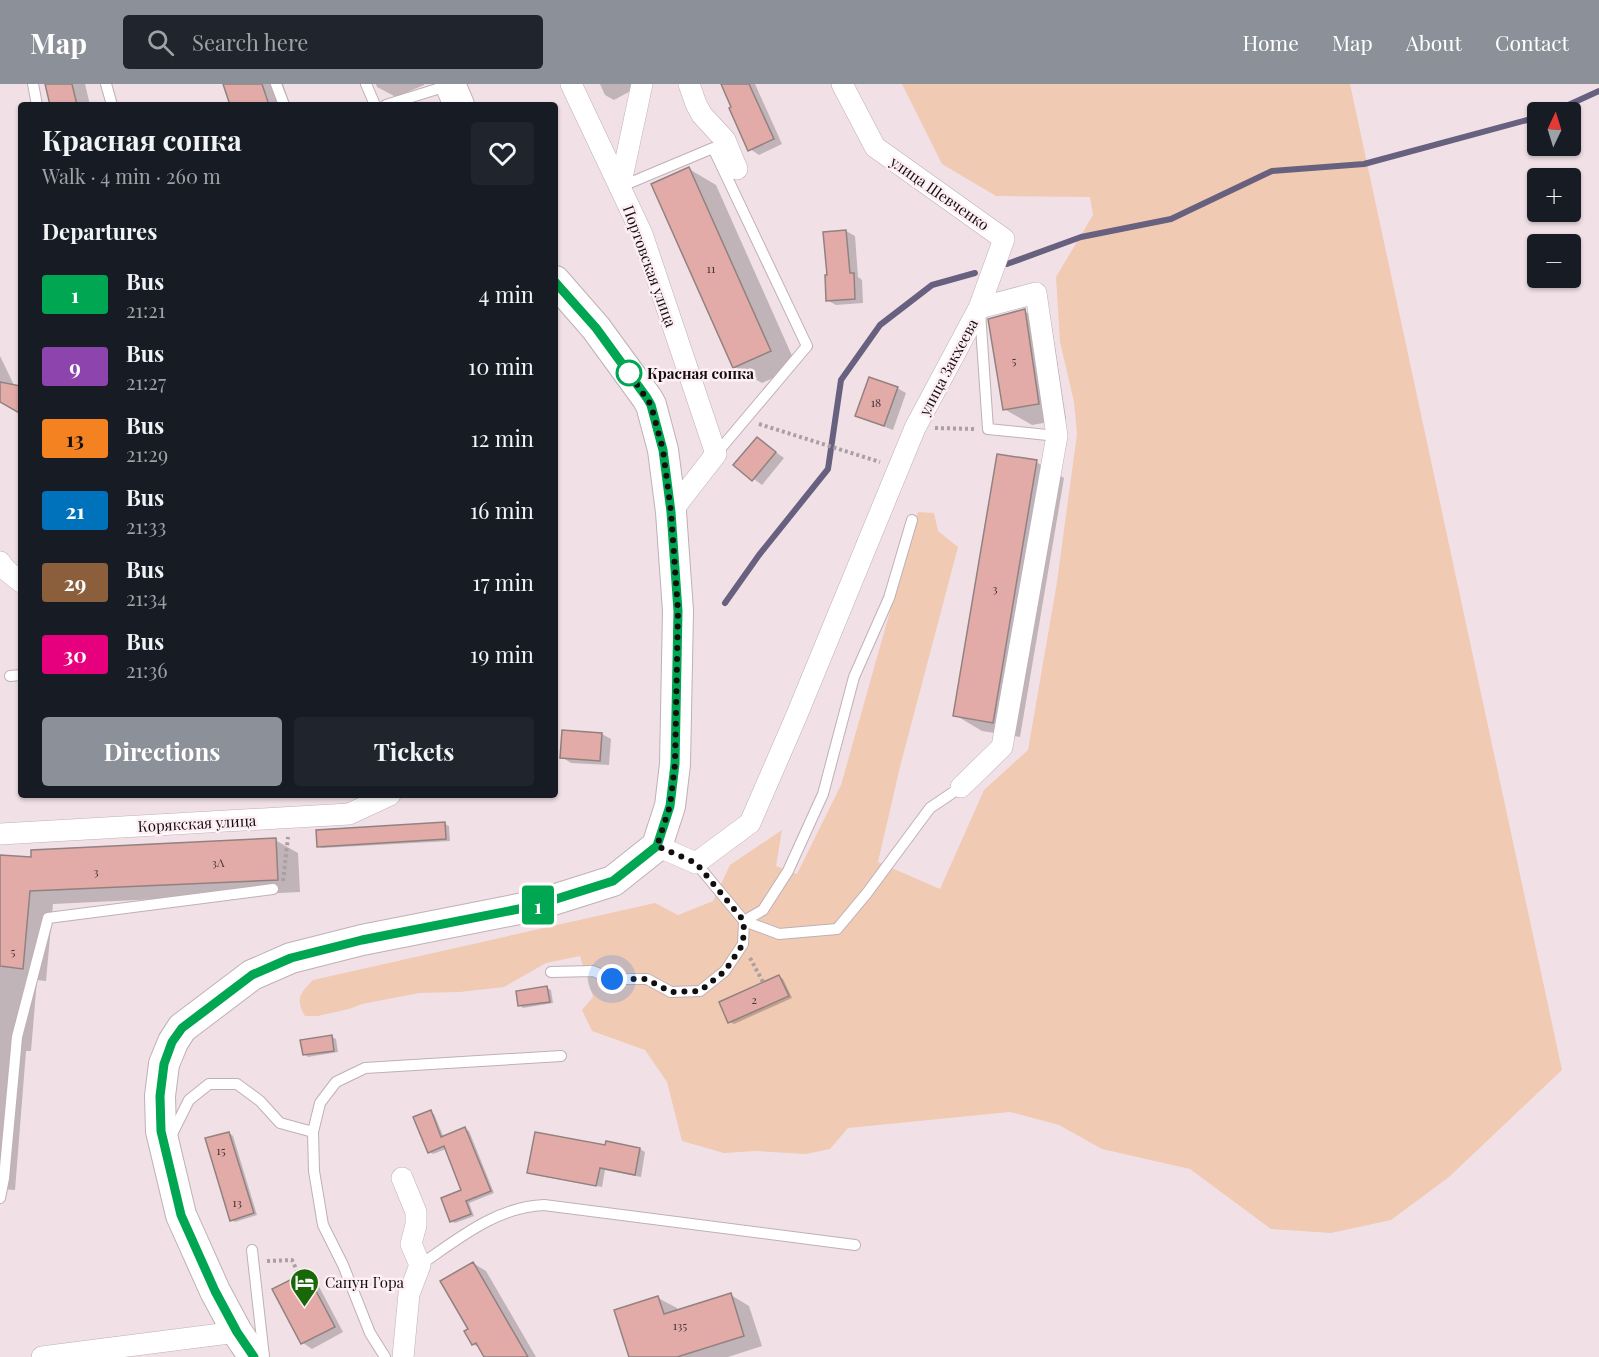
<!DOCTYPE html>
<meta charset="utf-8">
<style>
body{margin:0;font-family:"Playfair Display",serif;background:#20242c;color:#f1f3f6;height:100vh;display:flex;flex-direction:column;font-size:22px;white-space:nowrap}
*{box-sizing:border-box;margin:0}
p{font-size:20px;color:#9ea1a6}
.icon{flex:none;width:33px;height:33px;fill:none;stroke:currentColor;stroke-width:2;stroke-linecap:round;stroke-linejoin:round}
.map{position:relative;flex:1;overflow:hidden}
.panel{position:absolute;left:18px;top:18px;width:540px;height:696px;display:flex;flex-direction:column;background:#171b24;border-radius:6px;box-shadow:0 2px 4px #0004}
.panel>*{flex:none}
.badge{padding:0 12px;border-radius:4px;font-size:21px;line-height:39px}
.needle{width:39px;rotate:4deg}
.controls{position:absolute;left:1527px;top:18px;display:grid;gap:12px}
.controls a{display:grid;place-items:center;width:54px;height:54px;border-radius:6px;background:#171b24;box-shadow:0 2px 4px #0004;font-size:30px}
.you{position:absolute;width:30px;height:30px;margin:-15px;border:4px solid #fff;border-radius:50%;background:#1a73e8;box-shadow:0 0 0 9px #1a73e833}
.map>.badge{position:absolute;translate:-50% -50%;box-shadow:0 0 0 3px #fff}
h2{padding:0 24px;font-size:22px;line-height:54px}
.round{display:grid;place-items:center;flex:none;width:63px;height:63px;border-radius:6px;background:#20242c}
.summary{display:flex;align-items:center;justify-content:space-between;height:102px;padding:0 24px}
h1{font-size:28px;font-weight:700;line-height:45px}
.primary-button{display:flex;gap:12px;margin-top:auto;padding:12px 24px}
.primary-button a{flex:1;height:69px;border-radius:6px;background:#8c9099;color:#fff;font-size:24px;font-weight:700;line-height:69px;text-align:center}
.primary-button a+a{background:#20242c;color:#f1f3f6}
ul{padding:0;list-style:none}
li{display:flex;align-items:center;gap:18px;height:72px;padding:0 24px}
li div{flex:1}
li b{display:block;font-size:22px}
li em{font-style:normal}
li .badge{min-width:66px;font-weight:700;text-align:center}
header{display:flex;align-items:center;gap:36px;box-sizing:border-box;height:84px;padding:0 30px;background:#8c9099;color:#fff}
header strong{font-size:28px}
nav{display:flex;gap:33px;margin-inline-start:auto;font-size:21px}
.search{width:420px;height:54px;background:#20242c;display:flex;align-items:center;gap:15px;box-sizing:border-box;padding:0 21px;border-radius:6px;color:#9ea1a6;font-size:22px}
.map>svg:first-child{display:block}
</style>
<header>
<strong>Map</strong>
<div class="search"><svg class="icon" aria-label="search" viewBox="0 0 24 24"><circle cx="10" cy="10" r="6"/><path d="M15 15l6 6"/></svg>Search here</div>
<nav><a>Home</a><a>Map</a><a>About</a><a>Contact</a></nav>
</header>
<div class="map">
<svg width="1599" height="1273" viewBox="0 0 1599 1273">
<rect width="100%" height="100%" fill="#f1e1e7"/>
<!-- green -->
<path fill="#f0cab3" d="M 902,0 L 1350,0 L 1562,986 L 1449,1093 L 1391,1136 L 1331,1149 L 1271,1145 L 1190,1085 L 1102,1065 L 1059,1041 L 1010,1028 L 848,1044 L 830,1065 L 806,1070 L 755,1067 L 724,1069 L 682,1057 L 667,998 L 645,966 L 592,947 L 582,926 L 593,913 L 580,872 L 546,879 L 504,903 L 460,908 L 419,909 L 362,920 L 349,925 L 318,932 L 305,932 C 295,915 300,909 313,896 L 655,819 L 678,831 L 713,817 L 730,781 L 782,746 L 776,782 L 797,790 L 841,701 L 918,428 L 934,429 L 938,447 L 958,463 L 900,683 L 878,778 L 940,805 L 984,706 L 1028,666 L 1057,498 L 1077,350 L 1074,318 L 1060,258 L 1056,193 L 1093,131 L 1090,113 L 996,112 L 942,80 Z"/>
<!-- shadow -->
<g fill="#0003">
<polygon points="47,0 85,0 90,21 52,21"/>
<polygon points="224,0 283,0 290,21 231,21"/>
<polygon points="376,0 424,0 424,1 396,13 377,3"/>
<polygon points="600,0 638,0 638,3 614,16 605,11"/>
<polygon points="723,0 755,0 782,60 759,71 750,65"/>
<polygon points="689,85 716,101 797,283 762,299 734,283"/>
<polygon points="846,147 855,152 858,193 862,196 863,219 836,221 827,216 828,192"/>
<polygon points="1024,227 1052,243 1066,335 1032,341 1004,325"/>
<polygon points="0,272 15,303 21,304 21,328 0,317"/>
<polygon points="897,304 906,309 893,346 857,332"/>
<polygon points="758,355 784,374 762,401 735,381"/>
<polygon points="1036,378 1064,394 1020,653 982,647 955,631"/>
<polygon points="602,650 611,655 609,681 571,679 562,673"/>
<polygon points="445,740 449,742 450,757 322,764 318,762"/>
<polygon points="275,756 298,769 300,808 53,820 46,897 37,896 31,967 26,967 15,1106 0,1105 0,772 33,775"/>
<polygon points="779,892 783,895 792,914 734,940 730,938"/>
<polygon points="547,904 551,906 553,919 523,924 519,921"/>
<polygon points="332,953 336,955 338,968 308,973 304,970"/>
<polygon points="430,1028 434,1030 444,1054 465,1045 469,1047 494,1109 469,1119 474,1132 455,1139 451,1137 463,1106 446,1065 433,1070 429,1068"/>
<polygon points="229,1049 233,1052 257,1131 235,1138 231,1136"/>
<polygon points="607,1059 640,1065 645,1068 641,1093 605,1086 602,1103 534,1091 529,1088 606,1063"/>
<polygon points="473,1179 486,1187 536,1273 486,1273 481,1265 473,1260 470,1246"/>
<polygon points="306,1189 315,1195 343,1248 312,1265 303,1259 274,1206"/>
<polygon points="731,1211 749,1222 762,1262 728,1273 631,1273 658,1214 677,1224 678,1227"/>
</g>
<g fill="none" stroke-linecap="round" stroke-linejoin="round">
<!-- stream -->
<g stroke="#68607f" stroke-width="6">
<polyline points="1553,28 1599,7"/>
<polyline points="1007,180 1081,153 1171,135 1272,87 1364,80 1538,33"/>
<polyline points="725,519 759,471 828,385 841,296 880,241 932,201 975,189"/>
</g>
</g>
<!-- building -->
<g fill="#e2aba8" stroke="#918281" stroke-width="1.5">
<polygon points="45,0 72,0 77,21 50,21"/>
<polygon points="223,0 262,0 269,21 230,21"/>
<polygon points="721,0 749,0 774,55 748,67 729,24 731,23"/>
<polygon points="689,83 771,267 733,284 651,100"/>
<polygon points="846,146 850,189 854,189 855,215 826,217 825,191 827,191 823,148"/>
<polygon points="1025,225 1039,320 1003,326 988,235"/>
<polygon points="869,293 898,303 884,342 855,332"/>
<polygon points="0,298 21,302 21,330 0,318"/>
<polygon points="757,353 776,368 752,397 733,381"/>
<polygon points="997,370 1037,376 993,639 953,632"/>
<polygon points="562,646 602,649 600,677 560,674"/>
<polygon points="445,738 446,755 317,763 316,746"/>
<polygon points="276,754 278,796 30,807 23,885 0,882 0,771 31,773 31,766"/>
<polygon points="779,891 789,912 728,939 719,918"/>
<polygon points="547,902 550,918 518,922 516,907"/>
<polygon points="332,951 334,967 303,971 300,956"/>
<polygon points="431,1026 441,1053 465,1043 491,1107 466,1117 471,1130 450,1138 441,1114 461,1106 444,1062 428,1069 413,1033"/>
<polygon points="229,1048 254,1129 230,1137 205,1054"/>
<polygon points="535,1048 605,1061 606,1057 640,1064 635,1091 600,1084 596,1102 527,1089"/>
<polygon points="473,1178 528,1273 484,1273 476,1259 472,1261 464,1247 468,1245 440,1197"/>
<polygon points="306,1188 335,1243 301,1260 272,1205"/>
<polygon points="731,1209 744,1252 677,1273 629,1273 614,1226 658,1212 664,1230"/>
</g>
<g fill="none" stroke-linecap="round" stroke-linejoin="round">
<defs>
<g id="service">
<polyline points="33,0 37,21"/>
<polyline points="106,0 112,21"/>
<polyline points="276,0 284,21"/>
<polyline points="366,0 375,21"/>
<polyline points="386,21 450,1"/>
<polyline points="620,103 713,64 807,262 716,370"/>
<polyline points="980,228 988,345 1057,352"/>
<polyline points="10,592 21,591"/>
<polyline points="696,779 744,837 779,850 837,845 867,809 930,724 961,703"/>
<polyline points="551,888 593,887 612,895 647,895 671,908 700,907 725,887 743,860 744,837 763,826 788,787 823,710 854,593 889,514 912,436"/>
<polyline points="170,1054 189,1016 209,1000 237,1000 260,1017 280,1039 313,1048"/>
<polyline points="0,1114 4,1094 17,953 48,834 273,805"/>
<polyline points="252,1166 264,1273"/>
<path d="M 420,1181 C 458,1155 496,1123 544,1121 L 855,1161"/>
<polyline points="385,1273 370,1249 343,1181 323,1141 314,1087 313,1048 320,1019 336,998 365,984 561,972"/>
</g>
<g id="minor">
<polyline points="571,0 642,150 716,370 671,428"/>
<polyline points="689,0 696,20 702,31 725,56 737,85"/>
<polyline points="842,0 875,63 1004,155 979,224"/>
<polyline points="620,103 642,0"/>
<polyline points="0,478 6,486 21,498"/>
<polyline points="0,750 349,730 390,711"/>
<polyline points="657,762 696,779 750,739 796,633 915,344 979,224 1036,209 1057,352 1053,374 1002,663 961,703"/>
<polyline points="402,1094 416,1128 416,1141 411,1160 420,1181 409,1210 403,1273"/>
<polyline points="42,1273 237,1248"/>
</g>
<g id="secondary">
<polyline points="450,0 459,21"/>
<polyline points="254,1273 237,1248 215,1207 181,1131 161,1047 160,1012 164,980 173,958 182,944 252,891 291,874 362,856 534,822 613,797 657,762 670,722 675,680 678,527 671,428 663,366 651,321 647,314 596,244 555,197"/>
</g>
</defs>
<!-- service casing -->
<use href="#service" stroke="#bfb0b6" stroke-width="12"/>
<!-- minor casing -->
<use href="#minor" stroke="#bfb0b6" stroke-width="22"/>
<!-- secondary casing -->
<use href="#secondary" stroke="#bfb0b6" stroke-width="32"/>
<!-- path -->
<g stroke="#ab9fa4" stroke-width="4" stroke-dasharray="3 3" stroke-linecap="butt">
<polyline points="759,340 880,378"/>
<polyline points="935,344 976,345"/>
<polyline points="283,797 288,753"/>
<polyline points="750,874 763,898"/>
<polyline points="267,1177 292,1176 299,1191"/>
</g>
<!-- service -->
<use href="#service" stroke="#fff" stroke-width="10"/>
<!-- minor -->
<use href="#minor" stroke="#fff" stroke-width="21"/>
<!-- secondary -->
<use href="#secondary" stroke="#fff" stroke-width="30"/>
</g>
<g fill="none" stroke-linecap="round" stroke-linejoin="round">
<defs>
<polyline id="line" points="254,1273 237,1248 215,1207 181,1131 161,1047 160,1012 164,980 172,958 182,944 252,891 291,874 362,856 534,822 613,797 657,762 670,722 675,680 678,527 671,428 663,366 651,321 647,314 596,244 555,198"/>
</defs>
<!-- line casing -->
<use href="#line" stroke="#fff" stroke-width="14"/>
<!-- line -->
<use href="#line" stroke="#00a651" stroke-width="9"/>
<!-- walk -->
<polyline stroke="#130e10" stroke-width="6" stroke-dasharray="0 10.8" points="612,895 646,895 671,908 700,907 725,887 743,860 744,837 696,779 657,762 670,722 675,680 678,527 671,428 663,366 651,321 629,289"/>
</g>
<!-- icons -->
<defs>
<symbol id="hotel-pin" viewBox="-11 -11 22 30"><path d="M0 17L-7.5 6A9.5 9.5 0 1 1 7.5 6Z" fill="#196808" stroke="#feeff4"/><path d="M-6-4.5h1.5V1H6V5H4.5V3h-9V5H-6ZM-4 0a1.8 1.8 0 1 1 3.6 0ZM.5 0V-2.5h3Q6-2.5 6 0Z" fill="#fff"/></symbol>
</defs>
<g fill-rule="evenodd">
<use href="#hotel-pin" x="288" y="1182" width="33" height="45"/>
</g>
<!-- markers -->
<circle fill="#fff" stroke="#00a651" stroke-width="3" cx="629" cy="289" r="12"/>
<g text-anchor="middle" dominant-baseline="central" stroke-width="5" stroke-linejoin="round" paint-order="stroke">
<!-- number labels -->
<g font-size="12" fill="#473536">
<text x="711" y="184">11</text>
<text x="1014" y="276">5</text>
<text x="876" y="318">18</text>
<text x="995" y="504">3</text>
<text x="218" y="778">3А</text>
<text x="96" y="787">3</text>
<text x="13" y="867">5</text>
<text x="754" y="915">2</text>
<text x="221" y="1066">15</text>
<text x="237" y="1118">13</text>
<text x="680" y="1241">135</text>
</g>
<!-- street labels -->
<g font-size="15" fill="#130e10" stroke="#feeff4">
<text transform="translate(940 109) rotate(35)">улица Шевченко</text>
<text transform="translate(650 182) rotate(70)">Портовская улица</text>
<text transform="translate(948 283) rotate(-62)">улица Закхеева</text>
<text transform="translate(197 739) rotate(-3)">Корякская улица</text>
</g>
<!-- stop labels -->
<g font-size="15" font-weight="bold" fill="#130e10" stroke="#feeff4" text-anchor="start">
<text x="647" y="289">Красная сопка</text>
</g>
<!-- poi labels -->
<g font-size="15" fill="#130e10" stroke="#feeff4" text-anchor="start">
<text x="325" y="1198">Сапун Гора</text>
</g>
</g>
</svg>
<div class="controls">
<a><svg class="needle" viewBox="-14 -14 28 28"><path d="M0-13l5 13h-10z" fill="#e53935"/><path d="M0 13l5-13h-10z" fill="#9ea1a6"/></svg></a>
<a>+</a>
<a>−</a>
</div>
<div class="you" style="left:612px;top:895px"></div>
<b class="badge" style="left:538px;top:821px;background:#00a651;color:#fff">1</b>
<section class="panel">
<div class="summary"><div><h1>Красная сопка</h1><p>Walk · 4 min · 260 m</p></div><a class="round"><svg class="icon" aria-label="heart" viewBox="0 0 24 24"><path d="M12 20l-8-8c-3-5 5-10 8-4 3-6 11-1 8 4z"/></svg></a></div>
<h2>Departures</h2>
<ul>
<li><span class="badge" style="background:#00a651;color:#fff">1</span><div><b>Bus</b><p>21:21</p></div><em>4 min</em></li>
<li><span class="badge" style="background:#8e44ad;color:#fff">9</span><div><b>Bus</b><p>21:27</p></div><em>10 min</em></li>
<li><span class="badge" style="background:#f58220;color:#111">13</span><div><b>Bus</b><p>21:29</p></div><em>12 min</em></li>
<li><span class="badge" style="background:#0072bc;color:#fff">21</span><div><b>Bus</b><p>21:33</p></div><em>16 min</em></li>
<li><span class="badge" style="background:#8b5e3c;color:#fff">29</span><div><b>Bus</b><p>21:34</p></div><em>17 min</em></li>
<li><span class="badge" style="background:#e6007e;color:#fff">30</span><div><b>Bus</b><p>21:36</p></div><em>19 min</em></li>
</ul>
<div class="primary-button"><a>Directions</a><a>Tickets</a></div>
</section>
</div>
